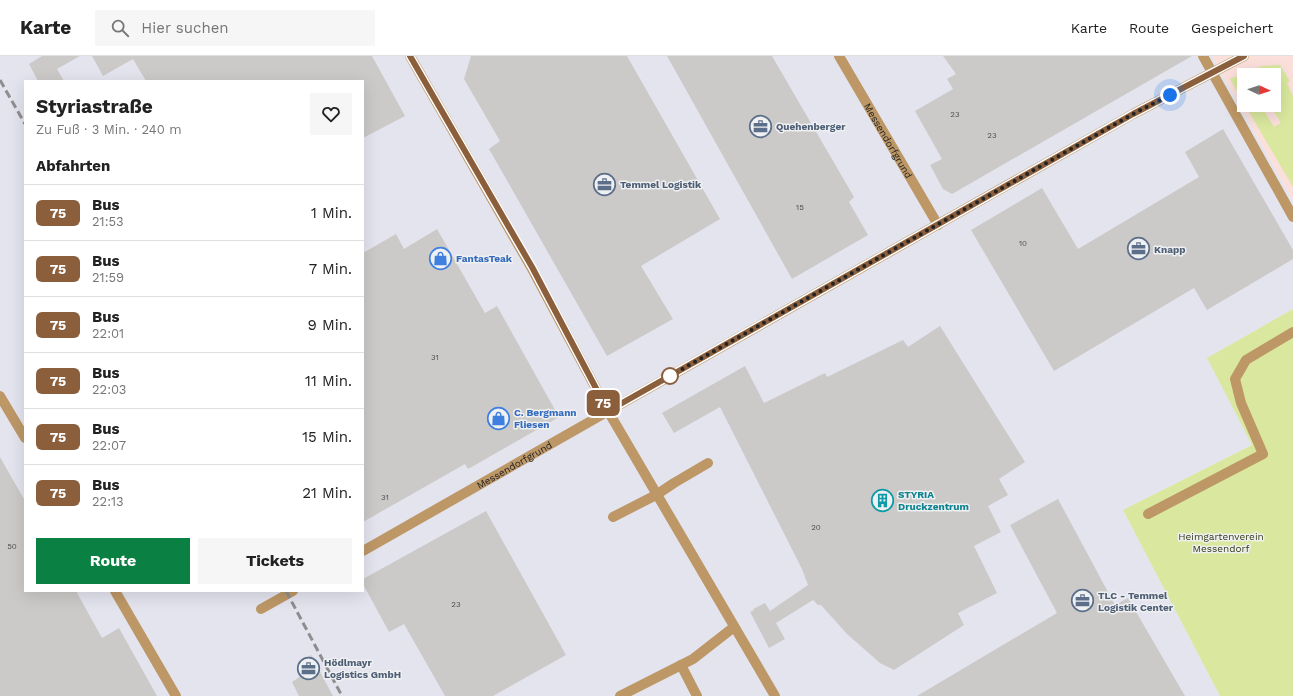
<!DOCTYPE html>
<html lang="de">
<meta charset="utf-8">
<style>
body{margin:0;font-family:"Work Sans",sans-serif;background:#f6f6f6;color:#222;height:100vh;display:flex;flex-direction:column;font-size:15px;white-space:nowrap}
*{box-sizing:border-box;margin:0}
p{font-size:13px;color:#767676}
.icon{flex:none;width:22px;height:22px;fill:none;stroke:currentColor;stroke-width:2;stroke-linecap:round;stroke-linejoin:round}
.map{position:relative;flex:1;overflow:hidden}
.panel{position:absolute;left:24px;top:24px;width:340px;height:512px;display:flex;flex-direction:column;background:#fff;border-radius:0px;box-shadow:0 4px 16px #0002}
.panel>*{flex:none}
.badge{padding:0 8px;border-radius:6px;font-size:14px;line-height:26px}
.needle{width:26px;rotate:94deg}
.controls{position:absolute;left:1237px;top:12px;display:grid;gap:8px}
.controls a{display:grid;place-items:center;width:44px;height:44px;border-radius:0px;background:#fff;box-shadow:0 4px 16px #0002;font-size:20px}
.you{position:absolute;width:20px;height:20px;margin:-10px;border:3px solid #fff;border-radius:50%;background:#1a73e8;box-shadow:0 0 0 6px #1a73e833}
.map>.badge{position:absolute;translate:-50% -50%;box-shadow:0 0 0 2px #fff}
h2{padding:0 12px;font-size:15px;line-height:36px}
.round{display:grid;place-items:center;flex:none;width:42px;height:42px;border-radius:0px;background:#f6f6f6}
.headline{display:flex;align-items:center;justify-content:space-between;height:68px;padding:0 12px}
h1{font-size:19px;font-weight:700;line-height:30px}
.action{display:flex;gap:8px;margin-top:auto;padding:8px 12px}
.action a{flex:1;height:46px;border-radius:0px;background:#0b8043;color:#fff;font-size:16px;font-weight:700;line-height:46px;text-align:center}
.action a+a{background:#f6f6f6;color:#222}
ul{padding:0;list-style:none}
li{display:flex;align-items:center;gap:12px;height:56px;padding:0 12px;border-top:1px solid #e0e0e0}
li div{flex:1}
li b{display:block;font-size:15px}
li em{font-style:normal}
li .badge{min-width:44px;font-weight:700;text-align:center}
header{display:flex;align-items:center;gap:24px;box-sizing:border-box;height:56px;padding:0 20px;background:#fff;border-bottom:1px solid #e0e0e0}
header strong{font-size:19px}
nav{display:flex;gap:22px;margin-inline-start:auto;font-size:14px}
.search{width:280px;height:36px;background:#f6f6f6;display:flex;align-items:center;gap:10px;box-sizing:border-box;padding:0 14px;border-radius:0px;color:#767676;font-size:15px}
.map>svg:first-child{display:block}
</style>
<header>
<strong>Karte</strong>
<div class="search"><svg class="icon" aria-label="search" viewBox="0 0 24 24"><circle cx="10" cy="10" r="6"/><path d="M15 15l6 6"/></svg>Hier suchen</div>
<nav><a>Karte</a><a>Route</a><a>Gespeichert</a></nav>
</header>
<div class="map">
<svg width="1293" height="640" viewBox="0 0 1293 640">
<rect width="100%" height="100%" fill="#eff0f2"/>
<!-- commercial -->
<path fill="#fadfdb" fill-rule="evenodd" d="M 1212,0 L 1293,0 L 1293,145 ZM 1244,19 L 1274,19 L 1274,49 L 1244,49 Z"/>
<!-- built -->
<path fill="#e3e4ee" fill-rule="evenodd" d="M 0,0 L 1212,0 L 1293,145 L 1293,253 L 1208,302 L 1252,389 L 1123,454 L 1220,640 L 0,640 ZM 25,25 L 363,25 L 363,535 L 25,535 Z"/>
<!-- green -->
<g fill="#d9e89e" fill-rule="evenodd">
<path d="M 1280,9 L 1290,25 L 1287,27 L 1293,40 L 1293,131 L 1245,49 L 1274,49 L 1274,19 L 1244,19 L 1244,47 L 1230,23 L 1262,10 ZM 1271,51 L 1281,67 L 1274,71 L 1264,55 Z"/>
<polygon points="1293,253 1293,640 1220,640 1123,454 1252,389 1207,302"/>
</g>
<!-- building -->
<g fill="#cccac8">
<polygon points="42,0 80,0 57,13 64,25 38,25 29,8"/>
<polygon points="92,0 372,0 405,60 363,82 363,25 146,25 133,3 103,20"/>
<polygon points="471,0 627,0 720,163 641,210 673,263 607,300 489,93 500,85 464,23"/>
<polygon points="667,0 772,0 854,141 849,146 868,179 792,223"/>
<polygon points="943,0 1192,0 952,138 943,133 930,109 942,103 915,55 953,33 947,23 956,18"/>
<polygon points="1223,73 1293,194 1293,203 1207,254 1194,232 1054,315 971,174 1042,132 1078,193 1199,121 1185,96"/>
<polygon points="437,173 485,257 497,250 559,361 468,413 465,408 363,466 363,197 396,178 404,193"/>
<polygon points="940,270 1025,406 999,423 1008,439 988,450 1001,476 974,490 997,537 958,557 964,569 894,614 880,607 847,578 821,549 818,549 813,544 776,567 785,583 769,592 750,556 754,554 753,553 765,547 770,555 808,529 802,513 720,351 674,377 662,357 745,310 764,347 825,317 827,321 903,284 908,291"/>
<polygon points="0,401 25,445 25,535 76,535 102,582 119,572 157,640 0,640"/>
<polygon points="1058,443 1115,549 1128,542 1185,640 917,640 1057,557 1010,469"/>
<polygon points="486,455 566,599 493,640 445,640 404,568 389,576 363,528 363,523"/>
<polygon points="311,599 333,640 299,640 292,626 304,618 298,606"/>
</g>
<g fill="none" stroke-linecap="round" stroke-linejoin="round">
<!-- minor -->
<g stroke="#bd9766" stroke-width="10">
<polyline points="410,0 531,211 608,355 775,640"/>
<path id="s1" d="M 839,0 L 938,169"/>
<polyline points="1203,0 1293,161"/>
<polyline points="0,340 25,382"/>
<polyline points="1148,458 1263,398 1241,347 1235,323 1246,304 1293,276"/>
<polyline points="613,461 656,439 674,427 708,407"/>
<path id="s2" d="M 363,495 L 619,349 L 1133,58 L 1244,0"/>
<polyline points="115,535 176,640"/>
<polyline points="261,553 293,535"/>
<polyline points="681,609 697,640"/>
<polyline points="620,640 693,603 734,571"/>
</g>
<!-- rail -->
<g stroke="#8e8e90" stroke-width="3" stroke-dasharray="8 4" stroke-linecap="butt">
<polyline points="0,24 25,68"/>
<polyline points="286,535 342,640"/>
</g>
</g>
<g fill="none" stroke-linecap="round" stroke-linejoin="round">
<defs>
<polyline id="line" points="410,0 532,211 608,355 1133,58 1244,0"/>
</defs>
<!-- line casing -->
<use href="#line" stroke="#fff" stroke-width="9"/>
<!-- line -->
<use href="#line" stroke="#8b5e3c" stroke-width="6"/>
<!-- walk -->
<polyline stroke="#232324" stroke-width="4" stroke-dasharray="0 7.2" points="670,320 1133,58 1170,39"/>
</g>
<!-- icons -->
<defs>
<symbol id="office-ring" viewBox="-11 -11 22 22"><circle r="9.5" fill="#eff0f2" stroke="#5c6f8a" stroke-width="1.5"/><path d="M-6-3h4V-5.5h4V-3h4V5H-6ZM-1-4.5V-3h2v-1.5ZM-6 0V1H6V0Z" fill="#5c6f8a"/></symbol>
<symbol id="shop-ring" viewBox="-11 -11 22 22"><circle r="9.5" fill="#eff0f2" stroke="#3f7fe0" stroke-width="1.5"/><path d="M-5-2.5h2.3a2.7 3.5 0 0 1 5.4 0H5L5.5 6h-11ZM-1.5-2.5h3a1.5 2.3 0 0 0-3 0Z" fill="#3f7fe0"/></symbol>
<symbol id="building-ring" viewBox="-11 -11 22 22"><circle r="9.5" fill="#eff0f2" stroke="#0f9aa8" stroke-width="1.5"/><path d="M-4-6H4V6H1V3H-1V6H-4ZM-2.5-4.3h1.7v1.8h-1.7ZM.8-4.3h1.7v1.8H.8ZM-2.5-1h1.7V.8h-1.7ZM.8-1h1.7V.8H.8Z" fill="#0f9aa8"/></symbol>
</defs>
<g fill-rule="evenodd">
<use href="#office-ring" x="748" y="58" width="25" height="25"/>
<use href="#office-ring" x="592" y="116" width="25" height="25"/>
<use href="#office-ring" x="1126" y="180" width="25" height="25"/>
<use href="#shop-ring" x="428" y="190" width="25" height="25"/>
<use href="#shop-ring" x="486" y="350" width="25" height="25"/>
<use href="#building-ring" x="870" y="432" width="25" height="25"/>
<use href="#office-ring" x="1070" y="532" width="25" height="25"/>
<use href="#office-ring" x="296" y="600" width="25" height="25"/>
</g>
<!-- markers -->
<circle fill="#fff" stroke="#8b5e3c" stroke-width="2" cx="670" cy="320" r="8"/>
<g text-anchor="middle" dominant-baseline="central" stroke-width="3" stroke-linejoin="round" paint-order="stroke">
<!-- number labels -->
<g font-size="8" fill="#4d4d4d">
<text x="955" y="58">23</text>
<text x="992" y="79">23</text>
<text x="800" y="151">15</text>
<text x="1023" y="187">10</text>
<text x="435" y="301">31</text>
<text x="385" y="441">31</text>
<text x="816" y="471">20</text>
<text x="12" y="490">50</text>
<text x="456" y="548">23</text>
</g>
<!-- service labels -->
<g font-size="10" font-weight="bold" fill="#4e5e75" stroke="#eff0f2" text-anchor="start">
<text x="776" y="70">Quehenberger</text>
<text x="620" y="128">Temmel Logistik</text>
<text x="1154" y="193">Knapp</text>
<text x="1098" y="539">TLC - Temmel<tspan x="1098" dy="12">Logistik Center</tspan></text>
<text x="324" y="606">Hödlmayr<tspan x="324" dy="12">Logistics GmbH</tspan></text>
</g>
<!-- street labels -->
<g font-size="10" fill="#232324" stroke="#eff0f2">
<text stroke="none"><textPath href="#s1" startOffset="98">Messendorfgrund</textPath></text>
<text stroke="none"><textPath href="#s2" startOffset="174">Messendorfgrund</textPath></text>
</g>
<!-- shop labels -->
<g font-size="10" font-weight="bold" fill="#366cbe" stroke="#eff0f2" text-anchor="start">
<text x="456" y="202">FantasTeak</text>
<text x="514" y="356">C. Bergmann<tspan x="514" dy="12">Fliesen</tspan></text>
</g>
<!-- culture labels -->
<g font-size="10" font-weight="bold" fill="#0d838f" stroke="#eff0f2" text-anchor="start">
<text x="898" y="438">STYRIA<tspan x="898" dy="12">Druckzentrum</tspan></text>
</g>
<!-- park labels -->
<g font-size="10" fill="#343a14" stroke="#eff0f2">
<text x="1221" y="480">Heimgartenverein<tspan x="1221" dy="12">Messendorf</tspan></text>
</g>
</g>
</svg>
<div class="controls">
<a><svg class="needle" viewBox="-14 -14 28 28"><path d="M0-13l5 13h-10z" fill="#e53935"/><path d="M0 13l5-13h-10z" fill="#767676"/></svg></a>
</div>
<div class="you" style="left:1170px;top:39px"></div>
<b class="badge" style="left:603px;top:347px;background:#8b5e3c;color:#fff">75</b>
<section class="panel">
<div class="headline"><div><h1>Styriastraße</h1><p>Zu Fuß · 3 Min. · 240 m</p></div><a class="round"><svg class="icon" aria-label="heart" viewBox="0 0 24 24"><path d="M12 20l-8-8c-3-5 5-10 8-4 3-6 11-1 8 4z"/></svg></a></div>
<h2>Abfahrten</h2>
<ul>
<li><span class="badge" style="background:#8b5e3c;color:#fff">75</span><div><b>Bus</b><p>21:53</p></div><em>1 Min.</em></li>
<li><span class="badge" style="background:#8b5e3c;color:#fff">75</span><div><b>Bus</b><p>21:59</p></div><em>7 Min.</em></li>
<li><span class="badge" style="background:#8b5e3c;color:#fff">75</span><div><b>Bus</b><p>22:01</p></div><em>9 Min.</em></li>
<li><span class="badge" style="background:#8b5e3c;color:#fff">75</span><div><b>Bus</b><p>22:03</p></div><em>11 Min.</em></li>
<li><span class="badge" style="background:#8b5e3c;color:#fff">75</span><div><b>Bus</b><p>22:07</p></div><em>15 Min.</em></li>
<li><span class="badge" style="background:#8b5e3c;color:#fff">75</span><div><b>Bus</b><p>22:13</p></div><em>21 Min.</em></li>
</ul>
<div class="action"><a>Route</a><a>Tickets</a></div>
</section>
</div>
